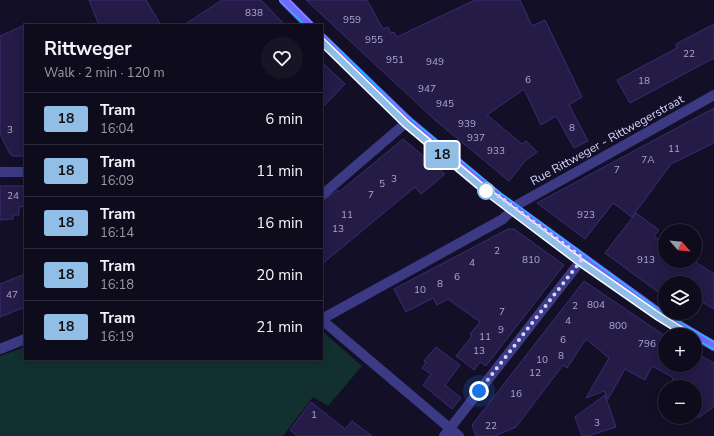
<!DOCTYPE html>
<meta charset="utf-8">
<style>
body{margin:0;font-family:"Nunito Sans",sans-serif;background:#171425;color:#f1f3f6;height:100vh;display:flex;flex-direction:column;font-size:15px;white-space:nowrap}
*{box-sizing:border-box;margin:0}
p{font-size:13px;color:#9b9ba3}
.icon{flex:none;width:22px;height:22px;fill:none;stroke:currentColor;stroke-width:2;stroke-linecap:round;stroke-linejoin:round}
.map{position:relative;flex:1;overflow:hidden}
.drawer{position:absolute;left:24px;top:24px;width:299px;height:336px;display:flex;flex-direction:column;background:#0e0b1c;border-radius:0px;box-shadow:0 2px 10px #0003,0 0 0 1px #2e2b3b}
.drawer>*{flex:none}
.badge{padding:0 8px;border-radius:3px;font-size:14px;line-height:26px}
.needle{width:26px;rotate:117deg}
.controls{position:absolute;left:658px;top:224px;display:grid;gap:8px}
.controls a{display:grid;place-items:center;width:44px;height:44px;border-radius:50%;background:#0e0b1c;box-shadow:0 2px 10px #0003,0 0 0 1px #2e2b3b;font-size:20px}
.you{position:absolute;width:20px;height:20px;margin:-10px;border:3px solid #fff;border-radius:50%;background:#1a73e8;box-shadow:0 0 0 6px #1a73e833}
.map>.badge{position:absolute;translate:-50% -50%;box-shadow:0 0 0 2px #fff}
.round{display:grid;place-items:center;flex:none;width:42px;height:42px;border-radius:21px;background:#171425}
.overview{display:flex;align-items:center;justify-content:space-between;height:68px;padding:0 20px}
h1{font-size:19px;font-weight:700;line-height:30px}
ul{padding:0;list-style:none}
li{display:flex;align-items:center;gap:12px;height:52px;padding:0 20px;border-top:1px solid #2e2b3b}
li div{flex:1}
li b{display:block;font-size:15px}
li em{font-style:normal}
li .badge{min-width:44px;font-weight:700;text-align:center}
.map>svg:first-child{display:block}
</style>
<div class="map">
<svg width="714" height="436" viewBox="0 0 714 436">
<rect width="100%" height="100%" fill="#130f26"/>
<!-- green -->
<polygon fill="#12302f" points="322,331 362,366 328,406 313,397 283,436 0,436 0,356 25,347 25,359 322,359"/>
<!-- building -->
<g fill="#241b47" stroke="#3b2d73">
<polygon points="89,0 146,0 161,25 99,25"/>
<polygon points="222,0 261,0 285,25 184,25"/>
<polygon points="306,0 367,0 383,29 388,27 391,33 394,32 397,37 475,0 520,0 532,26 545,20 582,97 569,105 588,141 574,148 556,116 541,125 524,89 487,115 522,144 526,141 537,152 525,161 509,181 435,120"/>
<polygon points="714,24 714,58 630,103 617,80 677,48 676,44"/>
<polygon points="25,25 25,156 13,156 10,154 0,134 0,36"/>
<polygon points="322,62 345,84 322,108"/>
<polygon points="714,108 714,143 671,164 632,217 613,203 585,239 537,203"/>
<polygon points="403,139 445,174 421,194 415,187 322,264 322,201 338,190 339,192"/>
<polygon points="0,186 25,186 25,206 19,207 19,215 13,215 13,219 0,220"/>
<polygon points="636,213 659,230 654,236 665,245 665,261 694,261 714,274 714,309 695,298 695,283 665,283 665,297 605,253"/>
<polygon points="508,229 514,229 564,265 486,366 480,362 474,370 456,356 472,336 470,334 480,322 448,299 437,305 433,298 406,312 394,289"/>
<polygon points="25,274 25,307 0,317 0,284"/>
<polygon points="584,281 665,336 665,365 695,365 695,353 714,363 714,407 698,418 695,409 695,387 675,387 672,377 652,366 645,380 625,369 608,399 604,391 586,398 609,358 586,339 567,368 563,365 516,427 495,436 476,436 472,425"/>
<polygon points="436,347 460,365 445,385 461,398 452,409 423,385 431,374 422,368 426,363 424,361"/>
<polygon points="605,395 616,427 588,436 582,436 575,417"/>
<polygon points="311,402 345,429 352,421 372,436 297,436 290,430"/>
</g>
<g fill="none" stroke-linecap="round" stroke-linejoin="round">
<!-- street -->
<g stroke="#3d3a85" stroke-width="10">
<polyline points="0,172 25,172"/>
<polyline points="322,195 408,121"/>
<polyline points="322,319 503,219 517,205 714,95"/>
<polyline points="322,320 459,436"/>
<polyline points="0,349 25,339"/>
<polyline points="444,436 583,258"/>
</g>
<!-- secondary -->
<g stroke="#6f6bff" stroke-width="10">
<polyline points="284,0 309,25"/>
<polyline points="322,38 408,121 499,197 660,314 695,335"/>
<polyline points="695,335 714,346"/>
</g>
<!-- tram -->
<g stroke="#00e5ff" stroke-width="1">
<polyline points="279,0 305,25"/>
<polyline points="289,0 314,25"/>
<polyline points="322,33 407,116 502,194 662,312 714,342"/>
<polyline points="322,42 406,124 486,191 581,262 659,317 688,335"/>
<polyline points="695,339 714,349"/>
</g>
</g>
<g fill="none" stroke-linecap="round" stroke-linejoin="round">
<defs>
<polyline id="line" points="322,42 406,124 486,191 580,262 659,317 688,335"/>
</defs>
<!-- line casing -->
<use href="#line" stroke="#fff" stroke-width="9"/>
<!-- line -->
<use href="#line" stroke="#91bee7" stroke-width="6"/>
<!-- walk -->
<polyline stroke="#d9d4ff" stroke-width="4" stroke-dasharray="0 7.2" points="479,391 583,258 488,188 486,191"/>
</g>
<!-- markers -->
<circle fill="#fff" stroke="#91bee7" stroke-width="2" cx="486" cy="191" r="8"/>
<g text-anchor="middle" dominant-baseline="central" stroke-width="3" stroke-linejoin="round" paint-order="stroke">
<!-- number labels -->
<g font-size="10" fill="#aca6d1">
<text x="254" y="13">838</text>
<text x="352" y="20">959</text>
<text x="374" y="40">955</text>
<text x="689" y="54">22</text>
<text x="395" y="60">951</text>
<text x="435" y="62">949</text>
<text x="528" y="80">6</text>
<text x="644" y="81">18</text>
<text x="427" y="89">947</text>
<text x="445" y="104">945</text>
<text x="467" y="124">939</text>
<text x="572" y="128">8</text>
<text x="10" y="130">3</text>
<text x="476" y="138">937</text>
<text x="674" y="149">11</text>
<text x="496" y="151">933</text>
<text x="648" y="160">7A</text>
<text x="617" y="170">7</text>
<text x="394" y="179">3</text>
<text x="382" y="184">5</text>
<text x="371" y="195">7</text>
<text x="13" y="196">24</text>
<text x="347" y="215">11</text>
<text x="586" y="215">923</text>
<text x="338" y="229">13</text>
<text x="497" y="251">2</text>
<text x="531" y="260">810</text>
<text x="646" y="260">913</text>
<text x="472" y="263">4</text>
<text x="457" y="277">6</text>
<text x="440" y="284">8</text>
<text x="420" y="290">10</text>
<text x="12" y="295">47</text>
<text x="596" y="305">804</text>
<text x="575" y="306">2</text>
<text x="502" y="312">7</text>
<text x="568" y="321">4</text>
<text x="618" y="326">800</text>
<text x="501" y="330">9</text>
<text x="485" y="337">11</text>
<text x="563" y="340">6</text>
<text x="647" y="344">796</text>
<text x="479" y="351">13</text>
<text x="561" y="356">8</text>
<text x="542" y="360">10</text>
<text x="535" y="373">12</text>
<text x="516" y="394">16</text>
<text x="314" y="415">1</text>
<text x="597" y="423">3</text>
<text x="491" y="426">22</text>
</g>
<!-- street labels -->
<g font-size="12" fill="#d9d4ff" stroke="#130f26">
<text transform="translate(607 140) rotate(-29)">Rue Rittweger - Rittwegerstraat</text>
</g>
</g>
</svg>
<div class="controls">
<a><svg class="needle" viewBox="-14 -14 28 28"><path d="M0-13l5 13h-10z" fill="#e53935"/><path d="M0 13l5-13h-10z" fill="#9b9ba3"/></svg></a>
<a><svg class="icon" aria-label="layers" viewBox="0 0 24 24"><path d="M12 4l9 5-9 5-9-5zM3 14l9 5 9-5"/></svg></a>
<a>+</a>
<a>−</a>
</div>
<div class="you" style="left:479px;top:391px"></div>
<b class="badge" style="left:442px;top:155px;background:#91bee7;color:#111">18</b>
<section class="drawer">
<div class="overview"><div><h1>Rittweger</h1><p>Walk · 2 min · 120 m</p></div><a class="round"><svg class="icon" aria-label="heart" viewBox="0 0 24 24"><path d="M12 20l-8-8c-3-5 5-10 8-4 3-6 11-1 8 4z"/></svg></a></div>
<ul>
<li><span class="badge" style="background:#91bee7;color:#111">18</span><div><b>Tram</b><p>16:04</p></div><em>6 min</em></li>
<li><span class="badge" style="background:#91bee7;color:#111">18</span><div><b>Tram</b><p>16:09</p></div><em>11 min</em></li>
<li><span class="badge" style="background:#91bee7;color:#111">18</span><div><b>Tram</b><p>16:14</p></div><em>16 min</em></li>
<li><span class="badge" style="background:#91bee7;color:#111">18</span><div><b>Tram</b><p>16:18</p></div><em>20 min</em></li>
<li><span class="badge" style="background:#91bee7;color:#111">18</span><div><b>Tram</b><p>16:19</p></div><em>21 min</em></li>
</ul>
</section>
</div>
